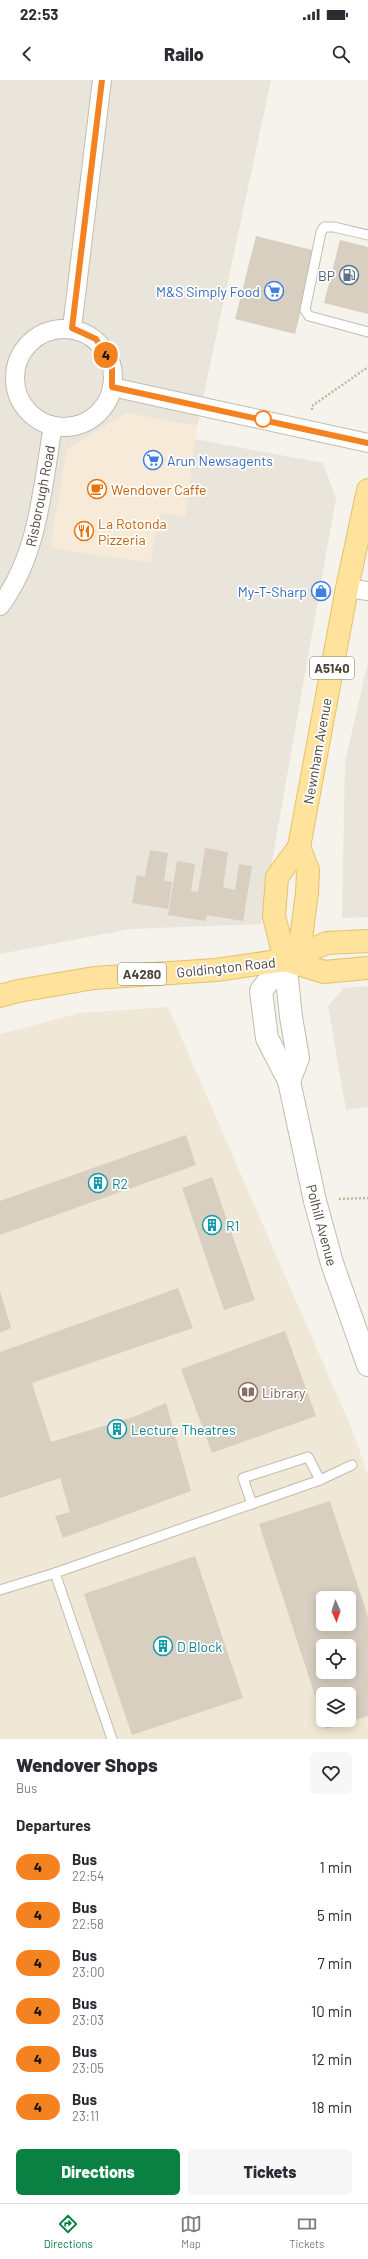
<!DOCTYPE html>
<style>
body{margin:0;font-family:Barlow,sans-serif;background:#f7f7f7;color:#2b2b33;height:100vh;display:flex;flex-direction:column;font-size:15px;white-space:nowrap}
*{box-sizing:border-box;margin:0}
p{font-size:13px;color:#7c7c81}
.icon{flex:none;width:22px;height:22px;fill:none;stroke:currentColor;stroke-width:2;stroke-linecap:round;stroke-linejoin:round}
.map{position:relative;height:1659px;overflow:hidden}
.sheet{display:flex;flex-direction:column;background:#fff;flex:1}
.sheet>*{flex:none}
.badge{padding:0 8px;border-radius:13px;font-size:14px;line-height:26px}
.needle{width:26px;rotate:177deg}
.controls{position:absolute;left:316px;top:1511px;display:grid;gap:8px}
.controls a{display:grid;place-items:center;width:40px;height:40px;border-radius:6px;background:#fff;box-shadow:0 2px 10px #0003;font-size:20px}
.map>.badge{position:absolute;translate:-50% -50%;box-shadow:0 0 0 2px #fff}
h2{padding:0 16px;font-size:15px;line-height:36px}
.round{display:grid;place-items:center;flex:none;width:42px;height:42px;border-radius:6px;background:#f7f7f7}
.summary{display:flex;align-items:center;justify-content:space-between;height:68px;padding:0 16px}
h1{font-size:19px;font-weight:800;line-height:30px}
.action{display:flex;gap:8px;margin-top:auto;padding:8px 16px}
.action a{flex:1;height:46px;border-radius:6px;background:#0b8043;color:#fff;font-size:16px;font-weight:800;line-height:46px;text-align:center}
.action a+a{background:#f7f7f7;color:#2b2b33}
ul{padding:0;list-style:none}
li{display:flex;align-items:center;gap:12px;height:48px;padding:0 16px}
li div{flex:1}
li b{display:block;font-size:15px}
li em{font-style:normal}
li .badge{min-width:44px;font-weight:700;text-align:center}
.status{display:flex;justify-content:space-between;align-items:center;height:28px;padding:0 20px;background:#fff;direction:ltr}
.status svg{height:11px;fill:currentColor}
header{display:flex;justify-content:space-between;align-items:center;height:52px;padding:0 16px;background:#fff;font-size:18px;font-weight:800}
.tab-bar{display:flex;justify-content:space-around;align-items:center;height:56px;border-top:1px solid #e1e1e2;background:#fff;font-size:11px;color:#7c7c81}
.tab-bar a{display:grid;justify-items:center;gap:2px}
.tab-bar .current{color:#0b8043}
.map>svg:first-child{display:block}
</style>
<div class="status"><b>22:53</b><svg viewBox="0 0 49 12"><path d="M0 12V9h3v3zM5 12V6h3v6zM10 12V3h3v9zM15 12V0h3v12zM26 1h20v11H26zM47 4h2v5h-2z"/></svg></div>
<header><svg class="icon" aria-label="back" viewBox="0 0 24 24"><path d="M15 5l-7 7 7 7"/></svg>Railo<svg class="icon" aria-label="search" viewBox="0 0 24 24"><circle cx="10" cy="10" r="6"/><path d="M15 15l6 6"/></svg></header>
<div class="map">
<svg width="368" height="1659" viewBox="0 0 368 1659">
<rect width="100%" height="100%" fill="#f6f3ec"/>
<!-- residential -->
<g fill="#eae5da">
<polygon points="0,0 271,0 197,346 126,333 161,433 185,436 195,359 323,383 336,418 261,844 130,849 0,874"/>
<polygon points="368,582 368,837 342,838 345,682"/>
<polygon points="368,906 368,1027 346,1030 328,926 344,908"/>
</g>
<!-- commercial -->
<polygon fill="#f7ead8" points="126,333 197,346 185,437 161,433 150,483 50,468 67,369"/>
<!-- education -->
<path fill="#efe8d6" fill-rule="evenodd" d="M 168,927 L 354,1354 L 368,1396 L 368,1659 L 0,1659 L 0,954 L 80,933 ZM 323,1518 L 349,1518 L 349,1544 L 323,1544 ZM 323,1566 L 349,1566 L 349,1592 L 323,1592 ZM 323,1614 L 349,1614 L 349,1640 L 323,1640 Z"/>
<!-- building -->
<g fill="#d8cfc1" fill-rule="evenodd">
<polygon points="256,156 316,171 295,254 235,239"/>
<polygon points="340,160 368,167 368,234 324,223"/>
<polygon points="205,768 228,772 223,807 235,810 239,784 252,786 243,841 207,835 205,841 168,835 177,781 195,784 191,811 198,812"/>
<polygon points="150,770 168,773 164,801 172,802 168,829 132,823 137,795 145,797"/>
<polygon points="186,1055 196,1085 0,1155 0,1121"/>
<polygon points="212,1097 255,1220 224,1230 182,1108"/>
<polygon points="178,1208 193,1248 32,1303 51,1362 136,1336 166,1323 191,1411 63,1458 55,1436 70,1432 60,1398 0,1418 0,1272"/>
<polygon points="0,1211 11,1248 0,1253"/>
<polygon points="285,1251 316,1336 212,1373 181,1289"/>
<path d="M 330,1421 L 368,1537 L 368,1636 L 326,1649 L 323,1640 L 349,1640 L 349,1614 L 323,1614 L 323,1640 L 259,1444 ZM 323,1518 L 349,1518 L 349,1544 L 323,1544 ZM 323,1566 L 349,1566 L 349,1592 L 323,1592 Z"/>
<polygon points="195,1476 243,1618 132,1655 84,1514"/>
</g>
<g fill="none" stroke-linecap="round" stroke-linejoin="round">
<defs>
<g id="service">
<polyline points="368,155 334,147 324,147 321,152 305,230 309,236 368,252"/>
<polyline points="252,1424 243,1398 308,1377 320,1400"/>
<polyline points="0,1510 55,1493"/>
<polyline points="112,1659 55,1493 320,1400 352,1385"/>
</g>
<g id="minor">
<polyline points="72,248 102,0"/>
<circle cx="64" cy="298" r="49"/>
<polyline points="112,307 368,363"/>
<polyline points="347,508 368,511"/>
<path d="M 0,526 C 39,474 42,408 53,346"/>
</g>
<g id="tertiary">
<polyline points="285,880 261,911 267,958 289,1001 315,1121 332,1183 368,1285"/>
<polyline points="285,880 291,937 298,978 289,1001"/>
</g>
<g id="primary">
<polyline points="285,880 301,858 307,813 308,790 299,767 347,508 368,410"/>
<polyline points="285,880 274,836 277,797 299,767"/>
<polyline points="285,880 324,892 368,888"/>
<polyline points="0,916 18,911 94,898 216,890 285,880 327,863 368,861"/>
</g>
</defs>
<!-- service casing -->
<use href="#service" stroke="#c2bbae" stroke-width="11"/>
<!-- minor casing -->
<use href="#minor" stroke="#c2bbae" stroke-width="20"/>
<!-- tertiary casing -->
<use href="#tertiary" stroke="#c2bbae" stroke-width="24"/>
<!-- primary casing -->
<use href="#primary" stroke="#e6c16a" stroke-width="24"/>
<!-- path -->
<g stroke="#c4b79f" stroke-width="2.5" stroke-dasharray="2 2" stroke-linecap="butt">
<polyline points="312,330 312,326 368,287"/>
<polyline points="339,1119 368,1118"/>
</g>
<!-- service -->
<use href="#service" stroke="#fff" stroke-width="9"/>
<!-- minor -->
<use href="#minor" stroke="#fff" stroke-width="18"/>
<!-- tertiary -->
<use href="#tertiary" stroke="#fff" stroke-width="22"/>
<!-- primary -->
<use href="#primary" stroke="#ffe39c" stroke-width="22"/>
</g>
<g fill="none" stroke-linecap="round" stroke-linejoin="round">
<defs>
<polyline id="line" points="102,0 72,248 96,259 112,285 112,307 368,363"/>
</defs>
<!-- line casing -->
<use href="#line" stroke="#fff" stroke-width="9"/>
<!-- line -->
<use href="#line" stroke="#f58220" stroke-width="6"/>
</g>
<!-- icons -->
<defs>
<symbol id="fuel-ring" viewBox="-11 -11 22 22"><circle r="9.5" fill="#fff" stroke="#5c6f8a" stroke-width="1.5"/><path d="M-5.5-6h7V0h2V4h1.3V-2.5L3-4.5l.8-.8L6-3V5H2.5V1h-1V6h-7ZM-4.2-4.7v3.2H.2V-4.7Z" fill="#5c6f8a"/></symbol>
<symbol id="supermarket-ring" viewBox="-11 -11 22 22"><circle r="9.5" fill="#fff" stroke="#3f7fe0" stroke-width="1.5"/><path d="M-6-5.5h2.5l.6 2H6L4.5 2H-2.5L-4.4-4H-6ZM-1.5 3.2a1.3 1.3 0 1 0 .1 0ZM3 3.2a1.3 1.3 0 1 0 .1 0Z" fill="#3f7fe0"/></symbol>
<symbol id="cafe-ring" viewBox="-11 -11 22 22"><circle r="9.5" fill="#fff" stroke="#e8710a" stroke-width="1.5"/><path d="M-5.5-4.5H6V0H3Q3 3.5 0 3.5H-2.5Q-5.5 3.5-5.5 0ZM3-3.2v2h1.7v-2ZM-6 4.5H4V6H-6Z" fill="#e8710a"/></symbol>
<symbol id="restaurant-ring" viewBox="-11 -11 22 22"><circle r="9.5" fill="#fff" stroke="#e8710a" stroke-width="1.5"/><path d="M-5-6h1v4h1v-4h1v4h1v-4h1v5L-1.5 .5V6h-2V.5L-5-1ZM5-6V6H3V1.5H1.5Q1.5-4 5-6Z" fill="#e8710a"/></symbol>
<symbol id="shop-ring" viewBox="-11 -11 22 22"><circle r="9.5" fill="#fff" stroke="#3f7fe0" stroke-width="1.5"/><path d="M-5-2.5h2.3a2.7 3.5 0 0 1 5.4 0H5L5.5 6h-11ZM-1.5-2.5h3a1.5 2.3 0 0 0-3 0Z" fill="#3f7fe0"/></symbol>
<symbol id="building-ring" viewBox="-11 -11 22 22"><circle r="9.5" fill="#fff" stroke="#0f9aa8" stroke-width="1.5"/><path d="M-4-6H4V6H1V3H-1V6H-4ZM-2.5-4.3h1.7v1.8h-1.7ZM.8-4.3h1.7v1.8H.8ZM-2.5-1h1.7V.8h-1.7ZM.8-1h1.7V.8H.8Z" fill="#0f9aa8"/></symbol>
<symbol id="library-ring" viewBox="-11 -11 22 22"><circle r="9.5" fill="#fff" stroke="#8d6e63" stroke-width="1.5"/><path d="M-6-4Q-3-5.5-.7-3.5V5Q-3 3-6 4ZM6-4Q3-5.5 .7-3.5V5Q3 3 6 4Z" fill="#8d6e63"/></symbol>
</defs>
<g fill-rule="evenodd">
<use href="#fuel-ring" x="338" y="184" width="22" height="22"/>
<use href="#supermarket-ring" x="263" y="200" width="22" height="22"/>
<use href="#supermarket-ring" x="142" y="369" width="22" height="22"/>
<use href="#cafe-ring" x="86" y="398" width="22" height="22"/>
<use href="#restaurant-ring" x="73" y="440" width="22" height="22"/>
<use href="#shop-ring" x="310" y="500" width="22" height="22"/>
<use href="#building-ring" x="87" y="1092" width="22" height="22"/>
<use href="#building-ring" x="201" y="1134" width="22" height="22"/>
<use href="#library-ring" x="237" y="1301" width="22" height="22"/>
<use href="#building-ring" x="106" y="1338" width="22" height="22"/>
<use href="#building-ring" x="152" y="1555" width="22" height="22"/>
</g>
<!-- markers -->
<circle fill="#fff" stroke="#f58220" stroke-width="2" cx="263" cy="339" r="8"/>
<g text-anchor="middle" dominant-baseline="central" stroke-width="3.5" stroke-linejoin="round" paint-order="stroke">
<!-- shield labels -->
<g fill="#fff" stroke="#817c74" stroke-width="1">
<rect x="310" y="577" width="44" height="22" rx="3"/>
<rect x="118" y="883" width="48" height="22" rx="3"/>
</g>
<g font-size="13" font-weight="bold" fill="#4b4439">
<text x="332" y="588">A5140</text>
<text x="142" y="894">A4280</text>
</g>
<!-- service labels -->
<g font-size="14" fill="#4e5e75" stroke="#fff" text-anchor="end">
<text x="335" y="195">BP</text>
</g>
<!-- shop labels -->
<g font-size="14" fill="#366cbe" stroke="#fff" text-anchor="end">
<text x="260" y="211">M&amp;S Simply Food</text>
<text x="167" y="380" text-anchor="start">Arun Newsagents</text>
<text x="307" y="511">My-T-Sharp</text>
</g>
<!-- food labels -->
<g font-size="14" fill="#c56008" stroke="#fff" text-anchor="start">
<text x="111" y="409">Wendover Caffe</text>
<text x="98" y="443">La Rotonda<tspan x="98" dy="16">Pizzeria</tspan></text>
</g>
<!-- street labels -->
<g font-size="14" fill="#4b4439" stroke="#fff">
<text transform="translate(40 416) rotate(-79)">Risborough Road</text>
<text transform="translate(317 671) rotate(-80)">Newnham Avenue</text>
<text transform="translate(226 887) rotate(-6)">Goldington Road</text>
<text transform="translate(322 1145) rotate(75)">Polhill Avenue</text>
</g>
<!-- culture labels -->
<g font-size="14" fill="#0d838f" stroke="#fff" text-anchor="start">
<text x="112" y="1103">R2</text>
<text x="226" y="1145">R1</text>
<text x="131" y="1349">Lecture Theatres</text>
<text x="177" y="1566">D Block</text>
</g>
<!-- education labels -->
<g font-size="14" fill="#785e54" stroke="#fff" text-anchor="start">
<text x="262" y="1312">Library</text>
</g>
</g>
</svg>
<div class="controls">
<a><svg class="needle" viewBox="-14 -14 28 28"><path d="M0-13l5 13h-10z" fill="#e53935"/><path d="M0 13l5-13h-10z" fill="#7c7c81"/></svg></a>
<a><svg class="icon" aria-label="locate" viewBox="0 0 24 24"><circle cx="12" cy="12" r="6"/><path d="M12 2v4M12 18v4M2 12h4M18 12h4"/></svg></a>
<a><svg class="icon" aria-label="layers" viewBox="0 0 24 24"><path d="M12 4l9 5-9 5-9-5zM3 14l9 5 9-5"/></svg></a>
</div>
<b class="badge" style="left:106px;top:275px;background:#f58220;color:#111">4</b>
</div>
<section class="sheet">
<div class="summary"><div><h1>Wendover Shops</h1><p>Bus</p></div><a class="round"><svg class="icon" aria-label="heart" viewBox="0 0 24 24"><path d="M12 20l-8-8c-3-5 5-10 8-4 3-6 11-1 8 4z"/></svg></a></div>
<h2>Departures</h2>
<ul>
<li><span class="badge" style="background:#f58220;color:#111">4</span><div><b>Bus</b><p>22:54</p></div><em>1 min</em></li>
<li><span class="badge" style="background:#f58220;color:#111">4</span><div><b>Bus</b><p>22:58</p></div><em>5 min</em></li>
<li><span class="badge" style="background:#f58220;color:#111">4</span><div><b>Bus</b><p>23:00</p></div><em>7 min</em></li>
<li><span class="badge" style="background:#f58220;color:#111">4</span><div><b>Bus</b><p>23:03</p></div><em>10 min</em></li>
<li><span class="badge" style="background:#f58220;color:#111">4</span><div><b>Bus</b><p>23:05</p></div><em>12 min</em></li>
<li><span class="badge" style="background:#f58220;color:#111">4</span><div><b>Bus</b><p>23:11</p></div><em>18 min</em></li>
</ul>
<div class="action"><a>Directions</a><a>Tickets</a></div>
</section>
<nav class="tab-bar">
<a class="current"><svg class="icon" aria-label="directions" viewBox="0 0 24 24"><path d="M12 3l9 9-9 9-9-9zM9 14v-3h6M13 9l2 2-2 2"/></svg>Directions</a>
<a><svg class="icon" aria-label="map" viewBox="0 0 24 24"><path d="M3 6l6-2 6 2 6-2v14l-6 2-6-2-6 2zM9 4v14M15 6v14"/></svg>Map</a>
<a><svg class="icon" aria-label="tickets" viewBox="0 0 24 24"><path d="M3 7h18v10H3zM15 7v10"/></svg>Tickets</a>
</nav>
